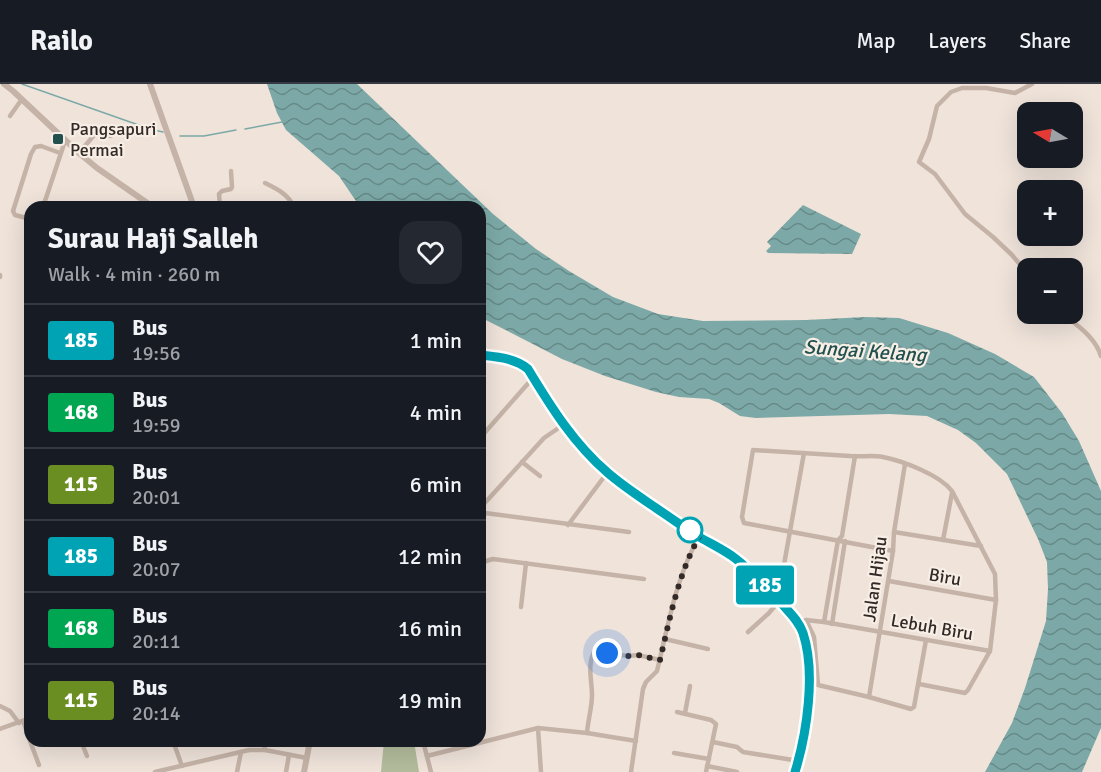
<!DOCTYPE html>
<meta charset="utf-8">
<style>
body{margin:0;font-family:Signika,sans-serif;background:#242831;color:#f1f3f6;height:100vh;display:flex;flex-direction:column;font-size:22px;white-space:nowrap}
*{box-sizing:border-box;margin:0}
p{font-size:20px;color:#9ea1a6}
.icon{flex:none;width:33px;height:33px;fill:none;stroke:currentColor;stroke-width:2;stroke-linecap:round;stroke-linejoin:round}
.map{position:relative;flex:1;overflow:hidden}
.sheet{position:absolute;left:24px;top:117px;width:462px;height:546px;display:flex;flex-direction:column;background:#171b24;border-radius:18px;box-shadow:0 6px 24px #0002}
.sheet>*{flex:none}
.badge{padding:0 12px;border-radius:4px;font-size:21px;line-height:39px}
.needle{width:39px;rotate:280deg}
.buttons{position:absolute;left:1017px;top:18px;display:grid;gap:12px}
.buttons a{display:grid;place-items:center;width:66px;height:66px;border-radius:12px;background:#171b24;box-shadow:0 6px 24px #0002;font-size:30px}
.you{position:absolute;width:30px;height:30px;margin:-15px;border:4px solid #fff;border-radius:50%;background:#1a73e8;box-shadow:0 0 0 9px #1a73e833}
.map>.badge{position:absolute;translate:-50% -50%;box-shadow:0 0 0 3px #fff}
.round{display:grid;place-items:center;flex:none;width:63px;height:63px;border-radius:18px;background:#242831}
.summary{display:flex;align-items:center;justify-content:space-between;height:102px;padding:0 24px}
h1{font-size:28px;font-weight:700;line-height:45px}
ul{padding:0;list-style:none}
li{display:flex;align-items:center;gap:18px;height:72px;padding:0 24px;border-top:2px solid #363941}
li div{flex:1}
li b{display:block;font-size:22px}
li em{font-style:normal}
li .badge{min-width:66px;font-weight:700;text-align:center}
header{display:flex;align-items:center;gap:36px;box-sizing:border-box;height:84px;padding:0 30px;background:#171b24;border-bottom:2px solid #363941}
header strong{font-size:28px}
nav{display:flex;gap:33px;margin-inline-start:auto;font-size:21px}
.map>svg:first-child{display:block}
</style>
<header>
<strong>Railo</strong>
<nav><a>Map</a><a>Layers</a><a>Share</a></nav>
</header>
<div class="map">
<svg width="1101" height="688" viewBox="0 0 1101 688">
<defs>
<pattern id="water-waves" width="16" height="10" patternUnits="userSpaceOnUse" patternTransform="scale(1.5)"><rect width="16" height="10" fill="#7ca9a7"/><path d="M0 5q4-4 8 0t8 0" fill="none" stroke="#668a88"/></pattern>
</defs>
<rect width="100%" height="100%" fill="#efe3da"/>
<!-- green -->
<polygon fill="#b3bc9c" points="384,657 414,657 419,688 381,688"/>
<!-- water -->
<g fill="url(#water-waves)">
<polygon points="267,0 357,0 493,130 536,165 569,187 613,213 658,230 703,237 806,236 865,233 899,234 948,249 995,270 1034,293 1062,329 1079,357 1101,407 1101,644 1082,688 985,688 1012,639 1025,604 1046,537 1048,505 1047,478 1038,455 1007,390 976,359 958,346 927,332 889,330 756,334 740,332 719,319 709,315 679,313 656,308 605,292 562,275 480,233 480,123 360,123 339,92 286,46 277,29"/>
<polygon points="803,121 861,150 852,170 768,169 766,167 771,162 767,158"/>
</g>
<g fill="none" stroke-linecap="round" stroke-linejoin="round">
<!-- stream -->
<g stroke="#7ca9a7" stroke-width="1.5">
<polyline points="22,0 150,45 163,48"/>
<polyline points="245,45 282,38"/>
<polyline points="180,52 204,52 236,46"/>
</g>
<!-- minor -->
<g stroke="#c5b3a7" stroke-width="4.5">
<polyline points="10,32 22,15"/>
<polyline points="79,69 95,50 111,52"/>
<path d="M 265,99 C 277,105 288,110 294,123"/>
<polyline points="43,123 65,57"/>
<polyline points="220,123 219,110 222,107 231,105 232,103 231,87"/>
<polyline points="30,135 15,131 13,127 31,70 35,63 41,62 60,69"/>
<polyline points="1028,190 1012,171 993,153 965,130 935,90 919,78 929,55 937,22 951,8 962,4 986,4 1015,9 1032,0"/>
<polyline points="0,193 0,191"/>
<path d="M 1063,230 C 1078,242 1095,253 1101,272"/>
<polyline points="563,341 544,354 482,422 482,425 485,429 629,448"/>
<polyline points="480,354 524,304 533,294"/>
<polyline points="522,378 540,392"/>
<polyline points="568,441 607,389"/>
<polyline points="894,448 981,462"/>
<polyline points="943,456 952,409"/>
<path d="M 893,467 L 744,439 L 742,433 L 753,366 C 786,368 818,370 850,372 C 861,373 873,371 883,373 C 903,377 940,391 952,407 L 995,490 L 996,516 L 990,567 L 968,606 L 965,609 L 919,600"/>
<polyline points="480,483 486,477 493,475 644,495"/>
<polyline points="889,497 996,516"/>
<polyline points="774,511 780,503 804,369"/>
<polyline points="521,523 526,479"/>
<polyline points="806,536 814,553 818,601 869,613 911,625 914,623 926,556"/>
<polyline points="824,538 838,456 842,452 855,372"/>
<polyline points="798,539 806,536 824,538 990,567"/>
<polyline points="832,540 845,457"/>
<polyline points="748,548 769,529 779,517"/>
<polyline points="665,555 708,565"/>
<polyline points="607,569 628,572 638,571 660,576"/>
<polyline points="869,613 893,467 894,448 905,380"/>
<polyline points="0,622 10,627 19,639"/>
<polyline points="677,628 711,636 716,640 706,688"/>
<polyline points="685,629 690,602"/>
<polyline points="23,637 30,656"/>
<polyline points="538,644 541,688"/>
<polyline points="0,645 30,634"/>
<path d="M 587,649 C 588,636 592,623 592,611 C 592,597 587,582 594,568"/>
<polyline points="30,657 39,681"/>
<polyline points="81,657 87,672"/>
<polyline points="126,657 127,660"/>
<polyline points="173,657 182,682"/>
<polyline points="264,657 265,666"/>
<polyline points="423,657 431,688"/>
<polyline points="713,658 737,663 743,668 799,677"/>
<polyline points="674,669 709,675"/>
<polyline points="427,672 538,644 587,649 636,657"/>
<polyline points="707,682 737,688"/>
<polyline points="155,688 249,666 265,666 307,674"/>
<polyline points="237,688 241,668"/>
<polyline points="286,688 289,671"/>
<path d="M 631,688 L 643,605 L 646,598 L 657,587 C 668,542 676,493 699,453"/>
</g>
<!-- tertiary -->
<g stroke="#c5b3a7" stroke-width="6">
<polyline points="4,0 13,7 79,69 97,84 153,123"/>
<polyline points="150,0 194,123"/>
<path d="M 480,271 C 497,273 515,274 528,285 C 539,303 549,322 562,339 C 575,357 591,375 608,389 C 634,412 669,433 698,452 C 710,460 725,466 736,475 C 753,488 767,504 782,520 C 790,529 799,537 803,549 C 816,588 807,649 795,688"/>
<polyline points="304,688 310,657"/>
</g>
</g>
<g fill="none" stroke-linecap="round" stroke-linejoin="round">
<defs>
<path id="line" d="M 480,271 C 497,273 515,274 528,285 C 551,323 574,360 608,389 C 623,402 640,413 656,424 C 671,434 686,445 701,454 C 713,461 726,467 736,475 C 753,488 767,504 782,520 C 790,529 799,537 803,549 C 816,588 807,649 795,688"/>
</defs>
<!-- line casing -->
<use href="#line" stroke="#fff" stroke-width="14"/>
<!-- line -->
<use href="#line" stroke="#00a3b4" stroke-width="9"/>
<!-- walk -->
<path stroke="#332a27" stroke-width="6" stroke-dasharray="0 10.8" d="M 607,569 L 628,572 L 638,571 L 660,576 C 670,534 678,491 699,453 L 689,446 L 690,446"/>
</g>
<!-- markers -->
<rect fill="#21504f" stroke="#f7eee6" stroke-width="2" x="52" y="49" width="12" height="12" rx="3"/>
<circle fill="#fff" stroke="#00a3b4" stroke-width="3" cx="690" cy="446" r="12"/>
<g text-anchor="middle" dominant-baseline="central" stroke-width="4.5" stroke-linejoin="round" paint-order="stroke">
<!-- poi labels -->
<g font-size="18" fill="#332a27" stroke="#f7eee6" text-anchor="start">
<text x="70" y="45">Pangsapuri<tspan x="70" dy="21">Permai</tspan></text>
</g>
<!-- street labels -->
<g font-size="18" fill="#332a27" stroke="#f7eee6">
<text transform="translate(945 493) rotate(10)">Biru</text>
<text transform="translate(875 495) rotate(-82)">Jalan Hijau</text>
<text transform="translate(932 543) rotate(10)">Lebuh Biru</text>
</g>
<!-- water labels -->
<g font-size="20" font-style="italic" fill="#21504f" stroke="#f7eee6">
<text transform="translate(865 267) rotate(4)">Sungai Kelang</text>
</g>
</g>
</svg>
<div class="buttons">
<a><svg class="needle" viewBox="-14 -14 28 28"><path d="M0-13l5 13h-10z" fill="#e53935"/><path d="M0 13l5-13h-10z" fill="#9ea1a6"/></svg></a>
<a>+</a>
<a>−</a>
</div>
<div class="you" style="left:607px;top:569px"></div>
<b class="badge" style="left:765px;top:501px;background:#00a3b4;color:#fff">185</b>
<section class="sheet">
<div class="summary"><div><h1>Surau Haji Salleh</h1><p>Walk · 4 min · 260 m</p></div><a class="round"><svg class="icon" aria-label="heart" viewBox="0 0 24 24"><path d="M12 20l-8-8c-3-5 5-10 8-4 3-6 11-1 8 4z"/></svg></a></div>
<ul>
<li><span class="badge" style="background:#00a3b4;color:#fff">185</span><div><b>Bus</b><p>19:56</p></div><em>1 min</em></li>
<li><span class="badge" style="background:#00a651;color:#fff">168</span><div><b>Bus</b><p>19:59</p></div><em>4 min</em></li>
<li><span class="badge" style="background:#6b8e23;color:#fff">115</span><div><b>Bus</b><p>20:01</p></div><em>6 min</em></li>
<li><span class="badge" style="background:#00a3b4;color:#fff">185</span><div><b>Bus</b><p>20:07</p></div><em>12 min</em></li>
<li><span class="badge" style="background:#00a651;color:#fff">168</span><div><b>Bus</b><p>20:11</p></div><em>16 min</em></li>
<li><span class="badge" style="background:#6b8e23;color:#fff">115</span><div><b>Bus</b><p>20:14</p></div><em>19 min</em></li>
</ul>
</section>
</div>
